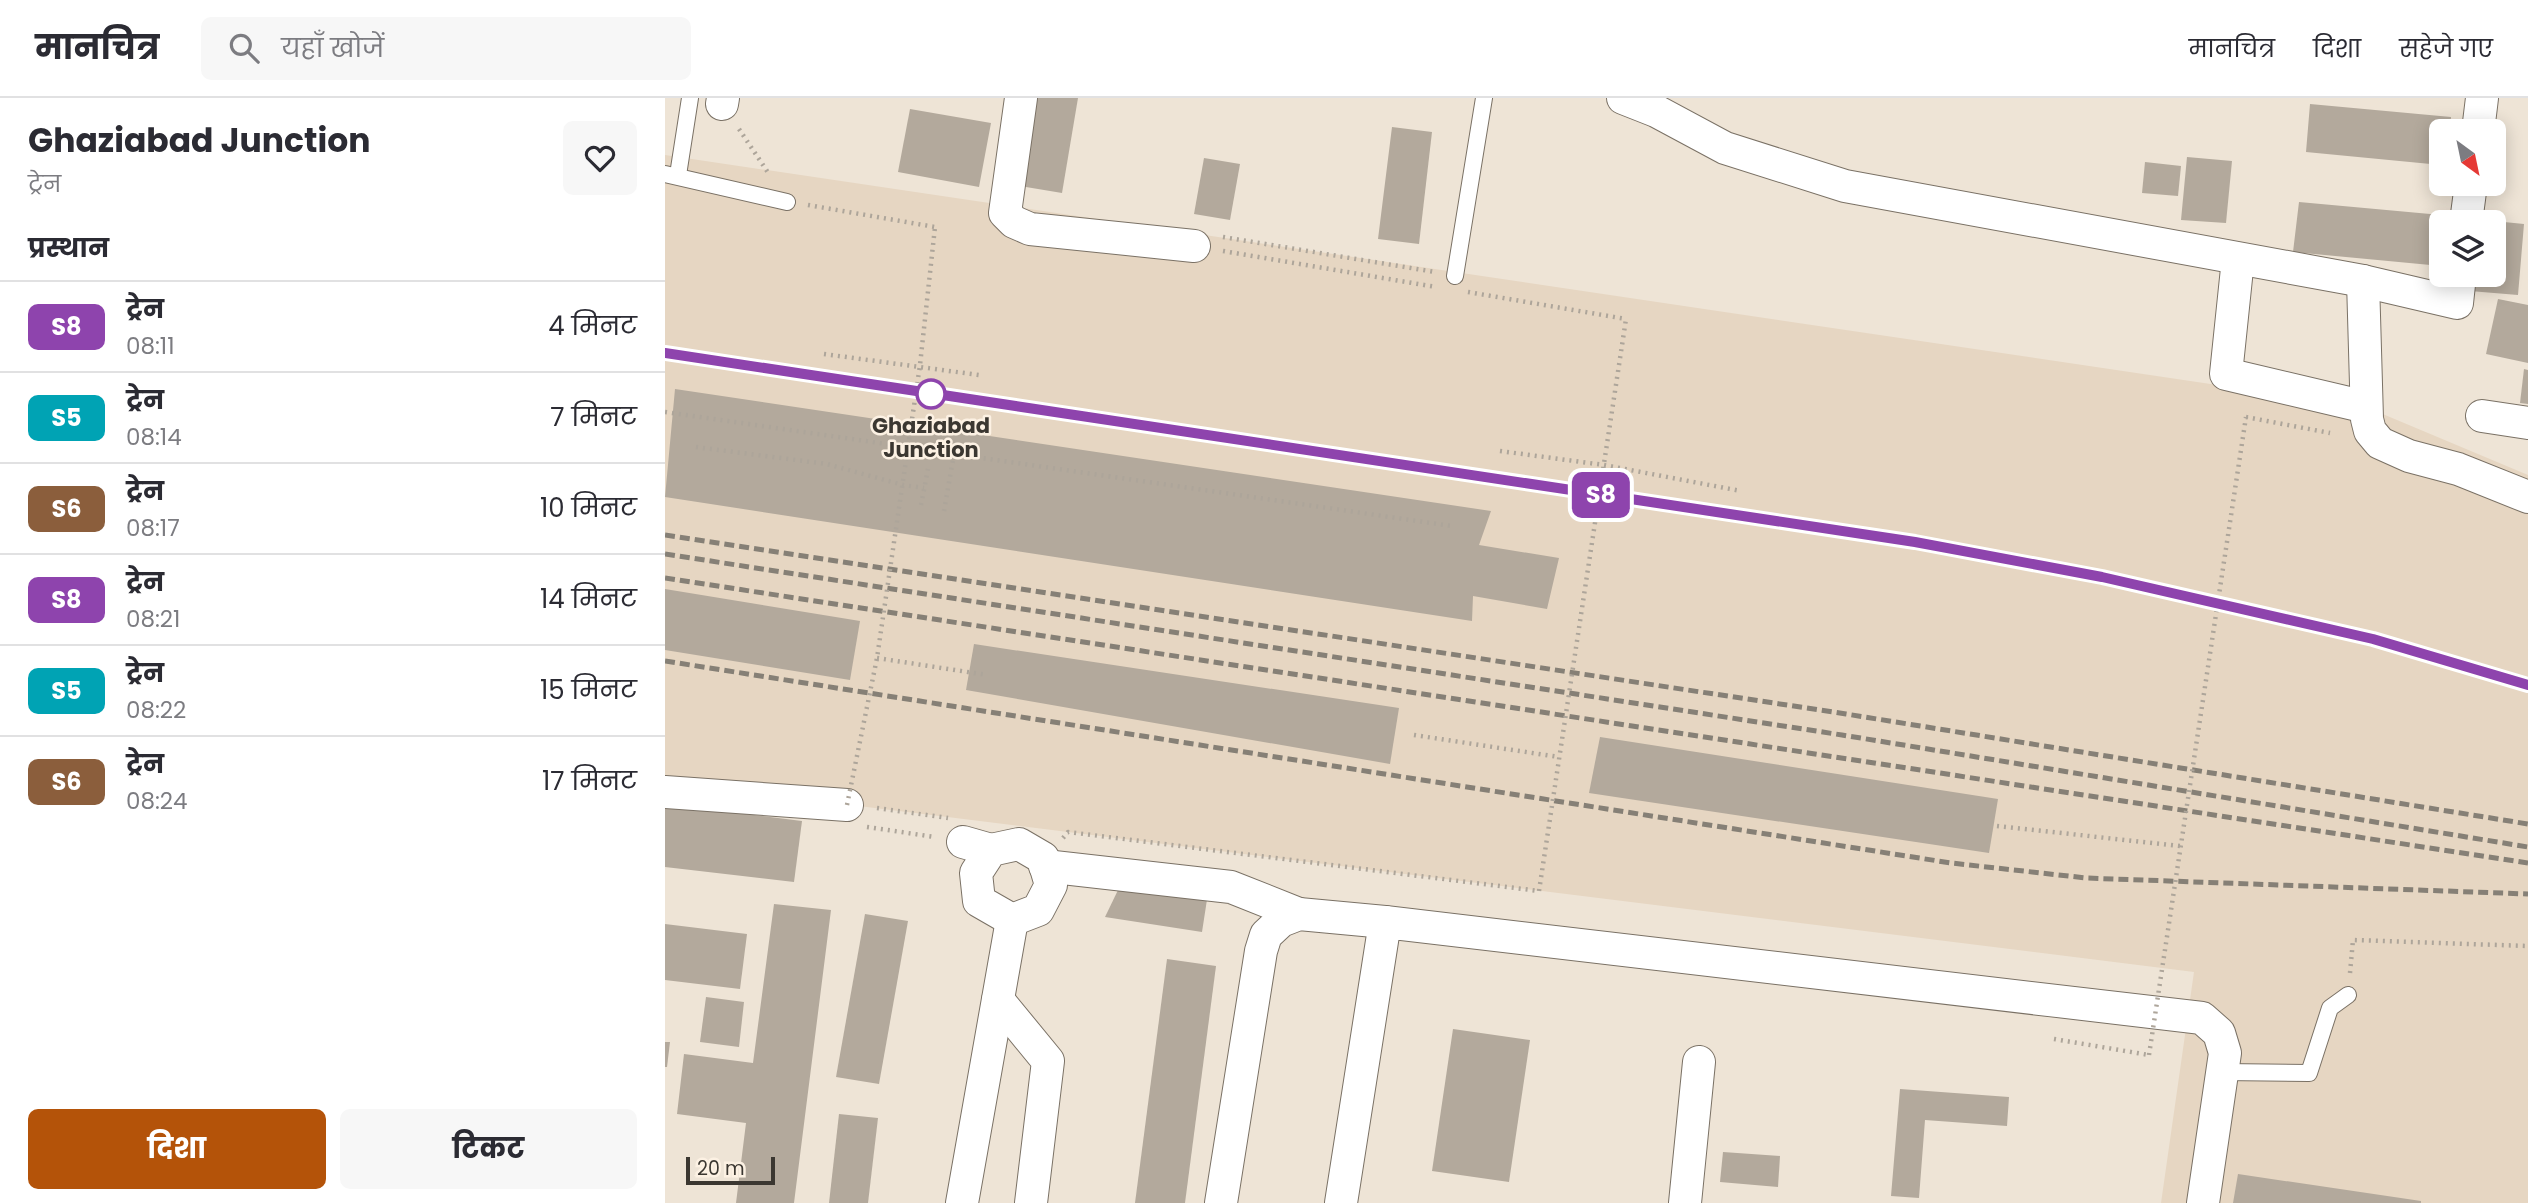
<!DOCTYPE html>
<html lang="hi">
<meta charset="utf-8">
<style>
body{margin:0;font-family:Poppins,"Noto Sans Devanagari",sans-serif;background:#f7f7f7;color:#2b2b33;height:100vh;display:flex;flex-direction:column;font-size:26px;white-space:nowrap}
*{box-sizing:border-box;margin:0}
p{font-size:23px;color:#7c7c81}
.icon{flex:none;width:38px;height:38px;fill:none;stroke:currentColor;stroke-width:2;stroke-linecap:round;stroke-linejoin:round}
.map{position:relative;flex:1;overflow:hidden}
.panel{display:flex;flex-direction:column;background:#fff;width:665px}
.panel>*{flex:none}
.badge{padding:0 14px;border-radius:10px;font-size:24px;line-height:46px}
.needle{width:46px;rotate:147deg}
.controls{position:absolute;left:1764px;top:21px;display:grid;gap:14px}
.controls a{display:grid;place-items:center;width:77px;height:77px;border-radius:10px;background:#fff;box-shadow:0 4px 18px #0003;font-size:35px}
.scale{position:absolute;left:21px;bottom:18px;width:89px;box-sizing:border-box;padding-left:7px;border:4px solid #3b3731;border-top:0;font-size:19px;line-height:24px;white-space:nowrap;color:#3b3731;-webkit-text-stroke:5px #fcf1e3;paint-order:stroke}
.map>.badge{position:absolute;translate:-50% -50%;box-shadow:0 0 0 4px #fff}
h2{padding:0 28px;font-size:26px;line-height:63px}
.round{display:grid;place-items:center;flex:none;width:74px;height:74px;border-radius:10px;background:#f7f7f7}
.summary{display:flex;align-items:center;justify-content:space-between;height:119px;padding:0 28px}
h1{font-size:33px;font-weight:700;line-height:52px}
.button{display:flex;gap:14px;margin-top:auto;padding:14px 28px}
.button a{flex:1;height:80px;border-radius:10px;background:#b45309;color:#fff;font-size:28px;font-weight:700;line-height:80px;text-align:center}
.button a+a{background:#f7f7f7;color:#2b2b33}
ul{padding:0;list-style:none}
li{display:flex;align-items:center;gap:21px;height:91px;padding:0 28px;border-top:2px solid #e1e1e2}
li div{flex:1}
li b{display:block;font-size:26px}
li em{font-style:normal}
li .badge{min-width:77px;font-weight:700;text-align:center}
header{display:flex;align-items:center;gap:42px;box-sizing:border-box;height:98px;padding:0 35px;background:#fff;border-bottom:2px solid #e1e1e2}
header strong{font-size:33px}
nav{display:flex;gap:38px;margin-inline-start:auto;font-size:24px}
.search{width:490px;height:63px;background:#f7f7f7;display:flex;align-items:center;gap:18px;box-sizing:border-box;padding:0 24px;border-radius:10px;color:#7c7c81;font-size:26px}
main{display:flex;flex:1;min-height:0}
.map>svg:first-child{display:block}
</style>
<header>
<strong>मानचित्र</strong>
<div class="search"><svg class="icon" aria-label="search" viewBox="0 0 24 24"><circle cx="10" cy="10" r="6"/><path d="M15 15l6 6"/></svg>यहाँ खोजें</div>
<nav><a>मानचित्र</a><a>दिशा</a><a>सहेजे गए</a></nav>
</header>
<main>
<section class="panel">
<div class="summary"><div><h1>Ghaziabad Junction</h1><p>ट्रेन</p></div><a class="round"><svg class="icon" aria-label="heart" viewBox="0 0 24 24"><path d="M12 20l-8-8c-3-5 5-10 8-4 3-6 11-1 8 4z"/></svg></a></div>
<h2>प्रस्थान</h2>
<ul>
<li><span class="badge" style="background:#8e44ad;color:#fff">S8</span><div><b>ट्रेन</b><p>08:11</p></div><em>4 मिनट</em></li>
<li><span class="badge" style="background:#00a3b4;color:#fff">S5</span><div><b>ट्रेन</b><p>08:14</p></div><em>7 मिनट</em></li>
<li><span class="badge" style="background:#8b5e3c;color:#fff">S6</span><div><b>ट्रेन</b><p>08:17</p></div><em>10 मिनट</em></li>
<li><span class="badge" style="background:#8e44ad;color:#fff">S8</span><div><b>ट्रेन</b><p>08:21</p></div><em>14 मिनट</em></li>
<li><span class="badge" style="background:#00a3b4;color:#fff">S5</span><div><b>ट्रेन</b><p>08:22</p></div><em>15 मिनट</em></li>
<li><span class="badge" style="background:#8b5e3c;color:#fff">S6</span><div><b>ट्रेन</b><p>08:24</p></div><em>17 मिनट</em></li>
</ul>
<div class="button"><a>दिशा</a><a>टिकट</a></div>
</section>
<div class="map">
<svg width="1863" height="1105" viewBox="0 0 1863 1105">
<rect width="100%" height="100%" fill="#eee4d6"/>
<!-- built -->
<polygon fill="#e6d6c2" points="0,57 1701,309 1863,377 1863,1105 1496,1105 1529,874 0,684"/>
<!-- building -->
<g fill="#b3a99c">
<polygon points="370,0 413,0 397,95 355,88"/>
<polygon points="1645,6 1786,19 1785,33 1776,33 1776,67 1641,54"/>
<polygon points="245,11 326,25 314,89 233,74"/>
<polygon points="727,29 767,34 754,146 713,141"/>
<polygon points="1522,59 1567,63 1561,125 1516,122"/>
<polygon points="539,60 575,66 565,122 529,116"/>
<polygon points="1480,64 1516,68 1513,98 1477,95"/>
<polygon points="1634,104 1787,118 1786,124 1776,124 1776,168 1628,154"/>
<polygon points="1829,123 1859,126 1853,197 1805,193 1806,177 1829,177"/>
<polygon points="1833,201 1863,207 1863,265 1821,256"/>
<polygon points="1859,271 1863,272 1863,306 1855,305"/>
<polygon points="10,291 826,413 814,447 894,460 882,511 808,498 807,523 0,399"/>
<polygon points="0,491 195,523 185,582 0,552"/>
<polygon points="309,546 734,610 725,666 301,592"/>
<polygon points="935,639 1333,701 1324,755 924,695"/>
<polygon points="0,706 137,723 129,784 0,769"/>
<polygon points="454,790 543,795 537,834 440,819"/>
<polygon points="109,806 166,812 129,1105 71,1105 81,1025 12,1016 19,956 88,965"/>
<polygon points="200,816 243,823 214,986 171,979"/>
<polygon points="0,826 82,836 75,891 0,882"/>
<polygon points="502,861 551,868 520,1105 470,1105"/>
<polygon points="41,899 79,904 74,949 35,944"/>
<polygon points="788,931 865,942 844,1084 767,1073"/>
<polygon points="0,944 5,944 2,969 0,969"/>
<polygon points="1235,991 1344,999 1342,1028 1260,1022 1254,1100 1226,1098"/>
<polygon points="174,1016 213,1020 203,1105 164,1105"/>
<polygon points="1058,1054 1115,1058 1113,1089 1055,1084"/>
<polygon points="1573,1076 1756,1103 1756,1105 1568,1105"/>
</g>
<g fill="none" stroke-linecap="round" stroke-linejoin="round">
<defs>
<g id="lane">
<polyline points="0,76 122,104"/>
<polyline points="13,77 25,0"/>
<polyline points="790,178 819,0"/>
<polyline points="1557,974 1644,975 1665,910 1683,897"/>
</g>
<g id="street">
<polyline points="356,0 340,115 349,124 365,131 529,148"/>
<polyline points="958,0 991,13 1060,50 1180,88 1698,183 1792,205 1795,177"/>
<polyline points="57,6 58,0"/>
<polyline points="1813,33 1817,0"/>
<polyline points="1801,124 1806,86"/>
<polyline points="1573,161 1561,276 1701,309"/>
<polyline points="1698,183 1702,321 1705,333 1715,345 1744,358 1793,371 1863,399"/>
<polyline points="1817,318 1863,325"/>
<polyline points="0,694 182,707"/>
<polyline points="298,744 326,752"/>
<polygon points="354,746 378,760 386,787 373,812 347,822 314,803 311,775 326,752"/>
<polyline points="380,768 566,789 634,816"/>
<polyline points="333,902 383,963 366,1105"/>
<polyline points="297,1105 347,822"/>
<polyline points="556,1105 596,853 601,837 616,823 634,816 720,824"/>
<polyline points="676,1105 720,824 1537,920 1554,935 1560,955 1538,1105"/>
<polyline points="1020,1105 1034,964"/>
</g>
</defs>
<!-- lane casing -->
<use href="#lane" stroke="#7a7165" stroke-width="18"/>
<!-- street casing -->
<use href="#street" stroke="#7a7165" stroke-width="34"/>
<!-- path -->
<g stroke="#ada59a" stroke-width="4.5" stroke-dasharray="2 5" stroke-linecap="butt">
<polyline points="74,31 104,76"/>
<polyline points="143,107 270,129"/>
<polyline points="558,139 770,174"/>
<polyline points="558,153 771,189"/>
<polyline points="803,194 961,221"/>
<polyline points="159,256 314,277"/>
<polyline points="0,314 787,428"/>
<polyline points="1581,319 1665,335"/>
<polyline points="31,349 162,366 238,387 259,390"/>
<polyline points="835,353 939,367 1076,393"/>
<polyline points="256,407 263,371"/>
<polyline points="279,413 289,356"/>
<polyline points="212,560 322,577"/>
<polyline points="749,637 894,659"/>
<polyline points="212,710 283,720"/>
<polyline points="1332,728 1515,748"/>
<polyline points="202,729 270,739"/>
<polyline points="398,740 403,734 874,793"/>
<polyline points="1685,875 1688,842 1863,848"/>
<polyline points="1389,941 1484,957"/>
</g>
<!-- lane -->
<use href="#lane" stroke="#fff" stroke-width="16"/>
<!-- street -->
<use href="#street" stroke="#fff" stroke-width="32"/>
<!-- rail -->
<g stroke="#868076" stroke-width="5" stroke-dasharray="10 5" stroke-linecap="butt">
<polyline points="0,255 1250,444 1437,479 1708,541 1863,587"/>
<polyline points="0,437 1181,616 1863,726"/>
<polyline points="0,456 1177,637 1863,749"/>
<polyline points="0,480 1863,765"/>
<polyline points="0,563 1286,765 1421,780 1863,796"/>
</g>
<!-- path-bridge -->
<g stroke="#ada59a" stroke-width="4.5" stroke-dasharray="2 5" stroke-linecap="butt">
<polyline points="182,707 212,560 255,267 270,129"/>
<polyline points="874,793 961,221"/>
<polyline points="1484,957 1581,319"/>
</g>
</g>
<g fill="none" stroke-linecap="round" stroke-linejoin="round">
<defs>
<polyline id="line" points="0,255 1250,444 1437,479 1708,541 1863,587"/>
</defs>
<!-- line casing -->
<use href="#line" stroke="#fff" stroke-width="16"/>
<!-- line -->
<use href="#line" stroke="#8e44ad" stroke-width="10"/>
</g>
<!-- markers -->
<circle fill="#fff" stroke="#8e44ad" stroke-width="3.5" cx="266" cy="296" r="14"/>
<g text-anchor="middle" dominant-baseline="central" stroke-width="5" stroke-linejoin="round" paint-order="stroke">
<!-- stop labels -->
<g font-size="21" font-weight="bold" fill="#3b3731" stroke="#fcf1e3">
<text x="266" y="327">Ghaziabad<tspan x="266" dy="24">Junction</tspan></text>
</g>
</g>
</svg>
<div class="controls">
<a><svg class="needle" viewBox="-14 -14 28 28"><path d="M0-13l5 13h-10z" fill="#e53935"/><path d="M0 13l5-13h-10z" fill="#7c7c81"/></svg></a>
<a><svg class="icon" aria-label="layers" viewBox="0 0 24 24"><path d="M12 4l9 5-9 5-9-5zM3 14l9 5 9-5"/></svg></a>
</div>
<div class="scale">20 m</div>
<b class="badge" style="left:936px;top:397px;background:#8e44ad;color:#fff">S8</b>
</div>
</main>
